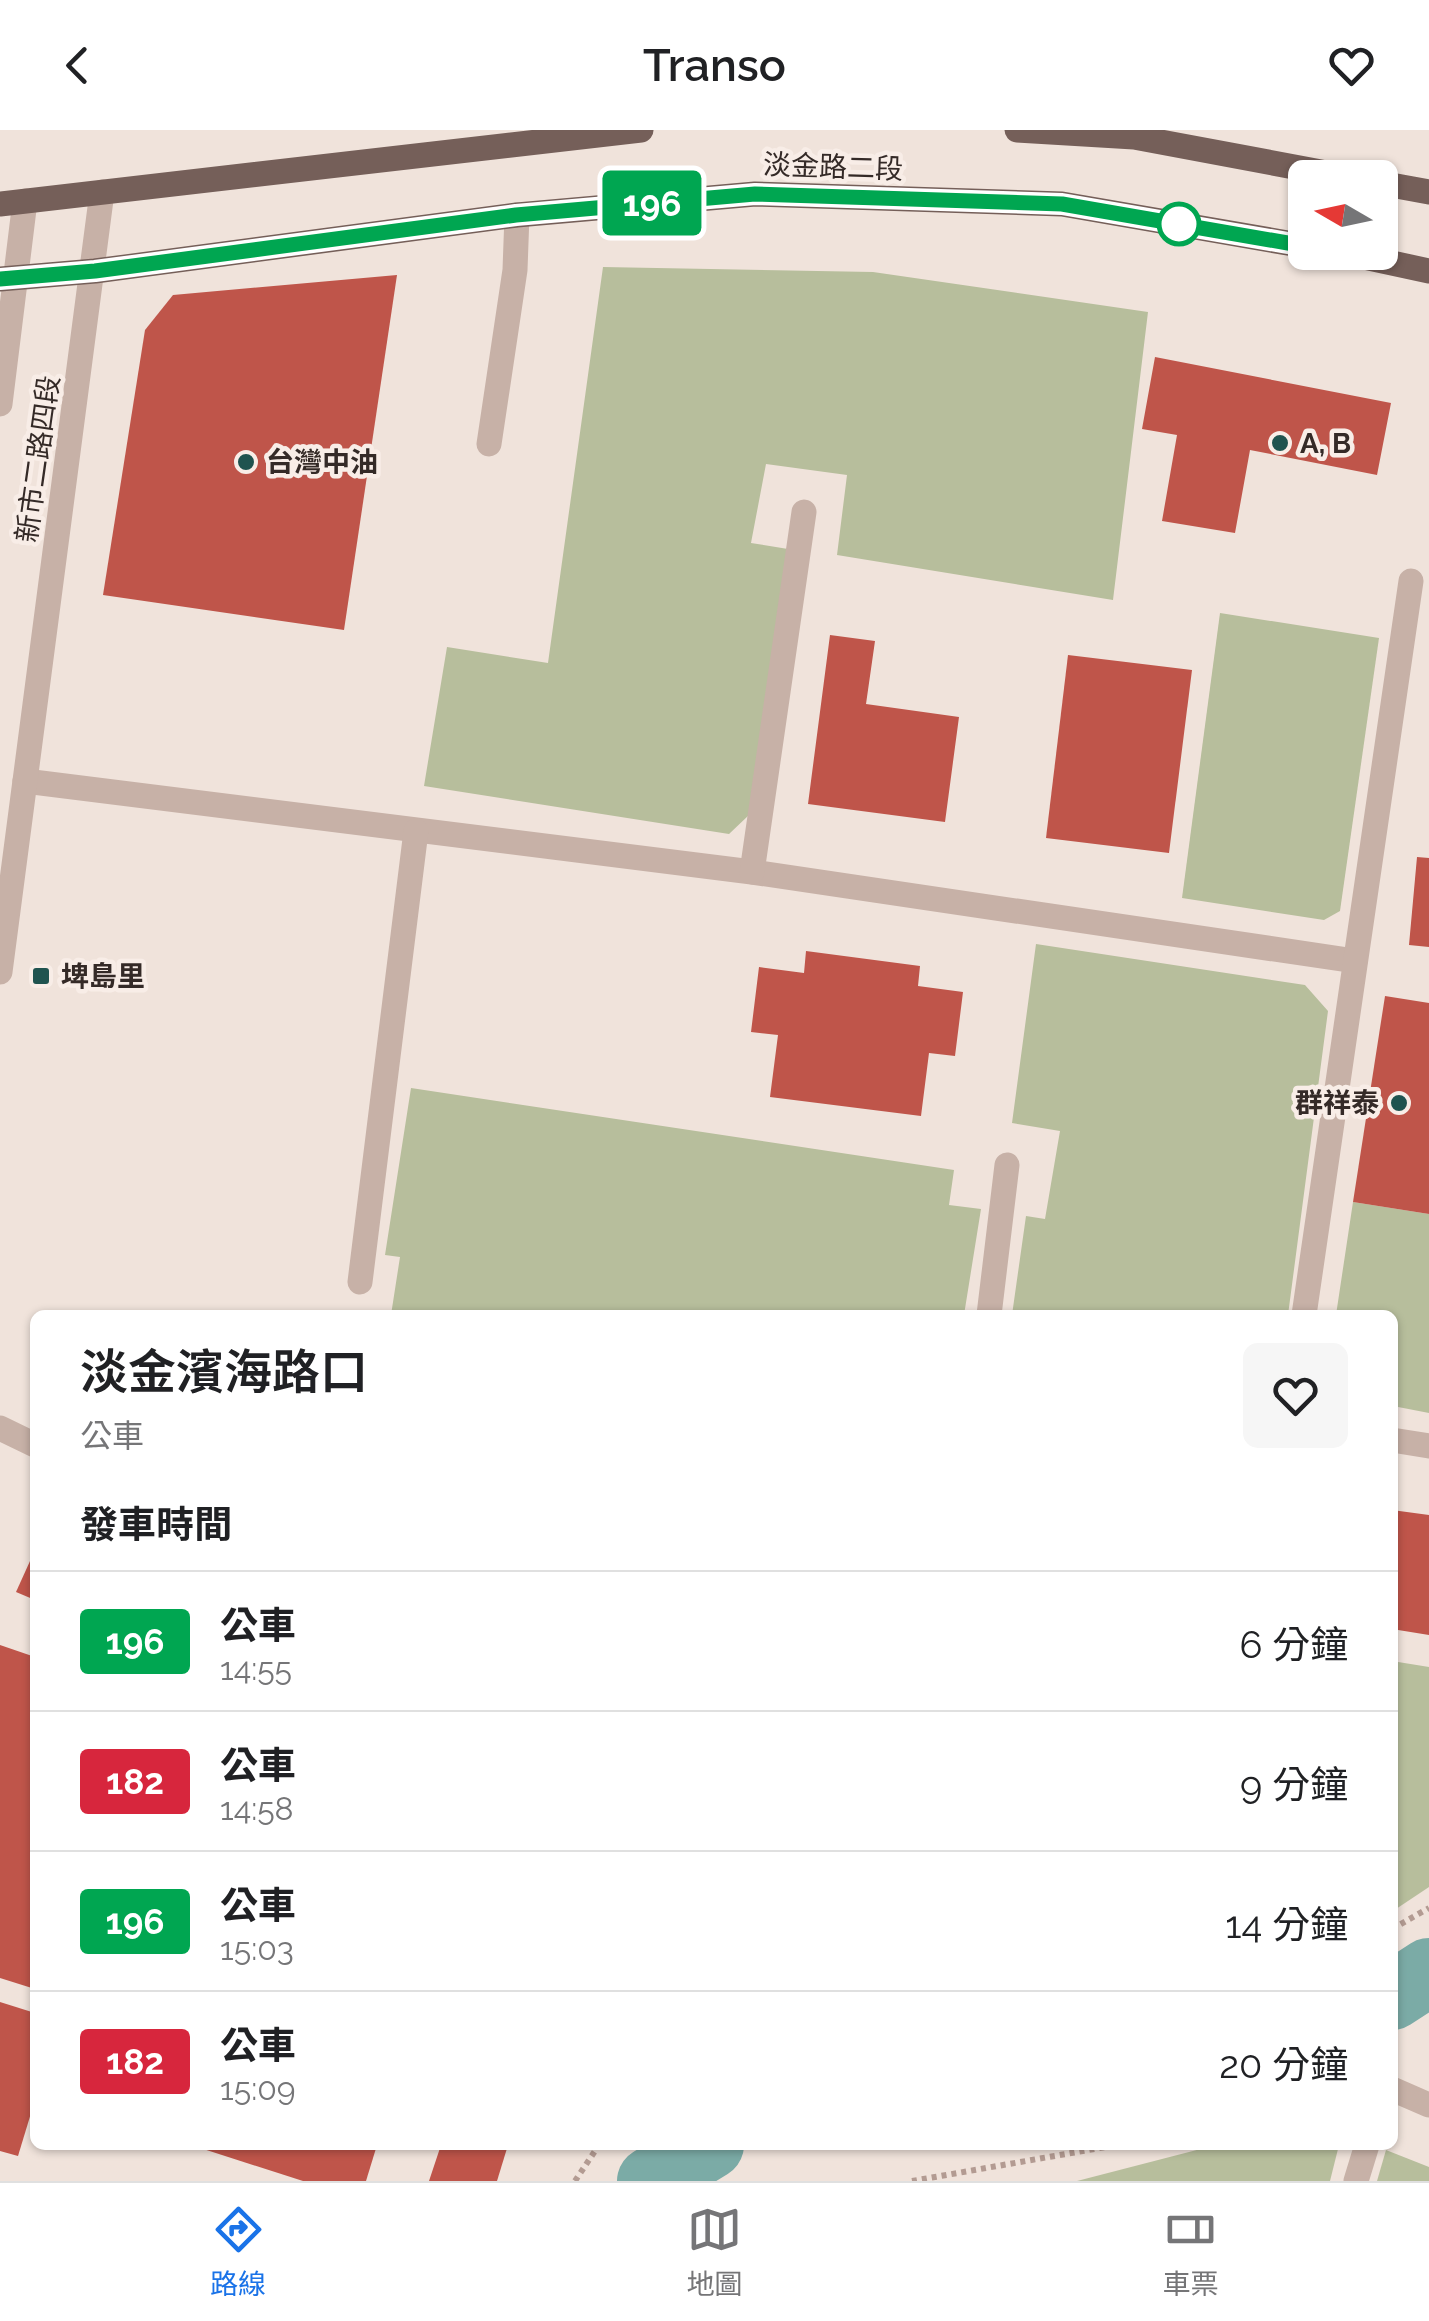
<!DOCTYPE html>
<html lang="zh-TW">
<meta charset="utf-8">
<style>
body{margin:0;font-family:Raleway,"Noto Sans TC",sans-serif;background:#f6f6f6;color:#202124;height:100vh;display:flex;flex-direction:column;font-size:38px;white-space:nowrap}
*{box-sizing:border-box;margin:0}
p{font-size:32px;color:#757577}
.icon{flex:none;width:55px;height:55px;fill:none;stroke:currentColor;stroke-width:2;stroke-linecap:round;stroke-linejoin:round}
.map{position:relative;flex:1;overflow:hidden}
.drawer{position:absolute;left:30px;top:1180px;width:1368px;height:840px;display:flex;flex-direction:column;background:#fff;border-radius:15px;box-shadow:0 2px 8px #0004}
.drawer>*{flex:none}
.badge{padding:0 20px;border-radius:8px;font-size:35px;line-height:65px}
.needle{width:65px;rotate:279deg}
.buttons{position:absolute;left:1288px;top:30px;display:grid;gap:20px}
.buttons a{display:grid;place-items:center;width:110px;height:110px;border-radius:15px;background:#fff;box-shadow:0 2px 8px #0004;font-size:50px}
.map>.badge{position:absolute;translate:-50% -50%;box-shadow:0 0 0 5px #fff}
h2{padding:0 50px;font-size:38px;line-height:90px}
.round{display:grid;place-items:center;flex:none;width:105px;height:105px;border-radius:15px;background:#f6f6f6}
.head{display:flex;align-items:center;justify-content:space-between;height:170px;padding:0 50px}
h1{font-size:48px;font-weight:600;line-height:75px}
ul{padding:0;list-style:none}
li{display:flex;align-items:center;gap:30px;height:140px;padding:0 50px;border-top:2px solid #e0e0e0}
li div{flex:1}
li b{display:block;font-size:38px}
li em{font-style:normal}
li .badge{min-width:110px;font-weight:700;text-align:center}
header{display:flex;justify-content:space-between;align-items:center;height:130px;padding:0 50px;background:#fff;font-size:45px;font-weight:600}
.tab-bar{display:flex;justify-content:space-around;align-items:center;height:140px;border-top:2px solid #e0e0e0;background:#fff;font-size:28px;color:#757577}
.tab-bar a{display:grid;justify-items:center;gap:5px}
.tab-bar .current{color:#1a73e8}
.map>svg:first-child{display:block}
</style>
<header><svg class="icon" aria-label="back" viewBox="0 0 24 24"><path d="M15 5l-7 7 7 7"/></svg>Transo<svg class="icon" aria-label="heart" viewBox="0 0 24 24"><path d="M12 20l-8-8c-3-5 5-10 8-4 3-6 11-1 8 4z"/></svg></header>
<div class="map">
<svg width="1429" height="2051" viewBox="0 0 1429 2051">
<rect width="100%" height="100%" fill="#f0e3db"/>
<!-- green -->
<g fill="#b7be9c">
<polygon points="603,137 873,142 1148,182 1113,470 837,425 847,345 766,334 751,413 788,419 749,685 729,704 424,656 447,517 548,533"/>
<polygon points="1220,483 1379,508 1340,781 1324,790 1182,768"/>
<polygon points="1036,814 1305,855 1328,881 1288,1185 1012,1185 1026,1086 1045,1089 1060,1001 1012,993"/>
<polygon points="411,958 954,1040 949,1075 981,1079 964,1185 391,1185 400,1127 385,1125"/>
<polygon points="1353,1072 1429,1084 1429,1283 1393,1276 1392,1185 1336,1185"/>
<polygon points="1392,1531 1429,1537 1429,1757 1393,1781"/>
<polygon points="1216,2015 1339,2015 1330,2051 1077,2051"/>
<polygon points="1386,2020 1429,2037 1429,2051 1377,2051"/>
</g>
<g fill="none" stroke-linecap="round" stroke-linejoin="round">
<!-- river -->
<g stroke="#7baba6" stroke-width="68">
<polyline points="1392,1866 1429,1842"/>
<polyline points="651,2051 710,2015"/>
</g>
</g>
<!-- building -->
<g fill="#bf554a">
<polygon points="397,145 344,500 103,465 145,200 173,165"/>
<polygon points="1155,227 1391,273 1377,345 1250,320 1235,403 1162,391 1177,305 1142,299"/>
<polygon points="830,505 875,511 866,574 959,587 945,692 808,674"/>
<polygon points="1068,525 1192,540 1169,723 1046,708"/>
<polygon points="1417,727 1429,728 1429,817 1409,815"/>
<polygon points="806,821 920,836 918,856 963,862 955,926 929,923 921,986 770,967 778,905 751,902 759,837 804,843"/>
<polygon points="1385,866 1429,873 1429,1084 1353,1072"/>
<polygon points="1392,1380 1429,1385 1429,1505 1392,1499"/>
<polygon points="35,1420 35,1470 16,1462"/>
<polygon points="0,1515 35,1527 35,1859 0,1848"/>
<polygon points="0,1872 35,1883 35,1970 18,2026 0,2021"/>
<polygon points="191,2015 377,2015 366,2051 303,2051"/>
<polygon points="441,2015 508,2015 497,2051 429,2051"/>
</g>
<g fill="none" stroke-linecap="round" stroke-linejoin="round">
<!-- path -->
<g stroke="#b39b92" stroke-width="6" stroke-dasharray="5 5" stroke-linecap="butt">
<polyline points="1392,1799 1429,1778"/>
<polyline points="575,2051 599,2015"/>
<polyline points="912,2051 1117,2015"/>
</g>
<!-- minor -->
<g stroke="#c7b1a7" stroke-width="25">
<polyline points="0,274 25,71"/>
<polyline points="489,314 515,140 517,85"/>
<polyline points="25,651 752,742 1355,831"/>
<polyline points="752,742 804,382"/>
<polyline points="0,842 102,62"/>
<polyline points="360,1152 416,701"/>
<polyline points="989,1185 1007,1035"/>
<polyline points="1304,1185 1411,451"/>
<polyline points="0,1298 35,1315"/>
<polyline points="1392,1310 1429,1316"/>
<polyline points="1392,1959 1429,1975"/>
<polyline points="1356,2051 1367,2015"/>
</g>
<!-- major -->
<g stroke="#755f59" stroke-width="25">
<polyline points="1017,0 1134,7 1353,48"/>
<polyline points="1380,53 1429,62"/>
<polyline points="0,74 641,0"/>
<polyline points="1341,122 1429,141"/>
<polyline points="0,149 95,141 517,85 755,64 1062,74 1305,116"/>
</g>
</g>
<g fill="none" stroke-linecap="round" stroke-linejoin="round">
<defs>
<polyline id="line" points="0,149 95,141 516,85 755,64 1062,74 1305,116"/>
</defs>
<!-- line casing -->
<use href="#line" stroke="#fff" stroke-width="22"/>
<!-- line -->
<use href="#line" stroke="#00a651" stroke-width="15"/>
</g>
<!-- markers -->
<circle fill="#fff" stroke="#00a651" stroke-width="5" cx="1179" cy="94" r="20"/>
<g fill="#1f534f" stroke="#f8ede7" stroke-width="4">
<circle cx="1280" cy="313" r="10"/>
<circle cx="246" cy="332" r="10"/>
<rect x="31" y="836" width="20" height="20" rx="5"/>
<circle cx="1399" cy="973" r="10"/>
</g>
<g text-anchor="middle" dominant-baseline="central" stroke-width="9" stroke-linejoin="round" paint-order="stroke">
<!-- street labels -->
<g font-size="28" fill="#342a27" stroke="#f8ede7">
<text transform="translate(833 37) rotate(2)">淡金路二段</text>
<text transform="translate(38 329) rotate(-82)">新市二路四段</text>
</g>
<!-- poi labels -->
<g font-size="28" font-weight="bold" fill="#342a27" stroke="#f8ede7" text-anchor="start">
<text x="1300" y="313">A, B</text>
<text x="266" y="332">台灣中油</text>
<text x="61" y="846">埤島里</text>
<text x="1379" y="973" text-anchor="end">群祥泰</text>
</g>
</g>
</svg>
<div class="buttons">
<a><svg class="needle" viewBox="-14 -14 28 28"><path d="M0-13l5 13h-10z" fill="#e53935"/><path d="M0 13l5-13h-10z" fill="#757577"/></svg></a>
</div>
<b class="badge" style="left:652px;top:73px;background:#00a651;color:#fff">196</b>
<section class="drawer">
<div class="head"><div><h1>淡金濱海路口</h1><p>公車</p></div><a class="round"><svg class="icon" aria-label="heart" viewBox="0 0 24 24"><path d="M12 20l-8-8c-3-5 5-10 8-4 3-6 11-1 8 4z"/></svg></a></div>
<h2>發車時間</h2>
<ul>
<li><span class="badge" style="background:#00a651;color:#fff">196</span><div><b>公車</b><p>14:55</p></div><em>6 分鐘</em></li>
<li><span class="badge" style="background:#d7263d;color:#fff">182</span><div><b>公車</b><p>14:58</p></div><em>9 分鐘</em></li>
<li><span class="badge" style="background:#00a651;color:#fff">196</span><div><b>公車</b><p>15:03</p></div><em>14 分鐘</em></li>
<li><span class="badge" style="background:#d7263d;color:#fff">182</span><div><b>公車</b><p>15:09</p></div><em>20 分鐘</em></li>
</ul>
</section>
</div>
<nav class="tab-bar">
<a class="current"><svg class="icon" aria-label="directions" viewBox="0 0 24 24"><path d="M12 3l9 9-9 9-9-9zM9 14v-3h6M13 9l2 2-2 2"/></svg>路線</a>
<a><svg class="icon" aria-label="map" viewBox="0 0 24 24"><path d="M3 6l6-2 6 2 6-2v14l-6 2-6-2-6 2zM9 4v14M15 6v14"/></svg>地圖</a>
<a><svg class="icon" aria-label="tickets" viewBox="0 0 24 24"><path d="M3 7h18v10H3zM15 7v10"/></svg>車票</a>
</nav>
